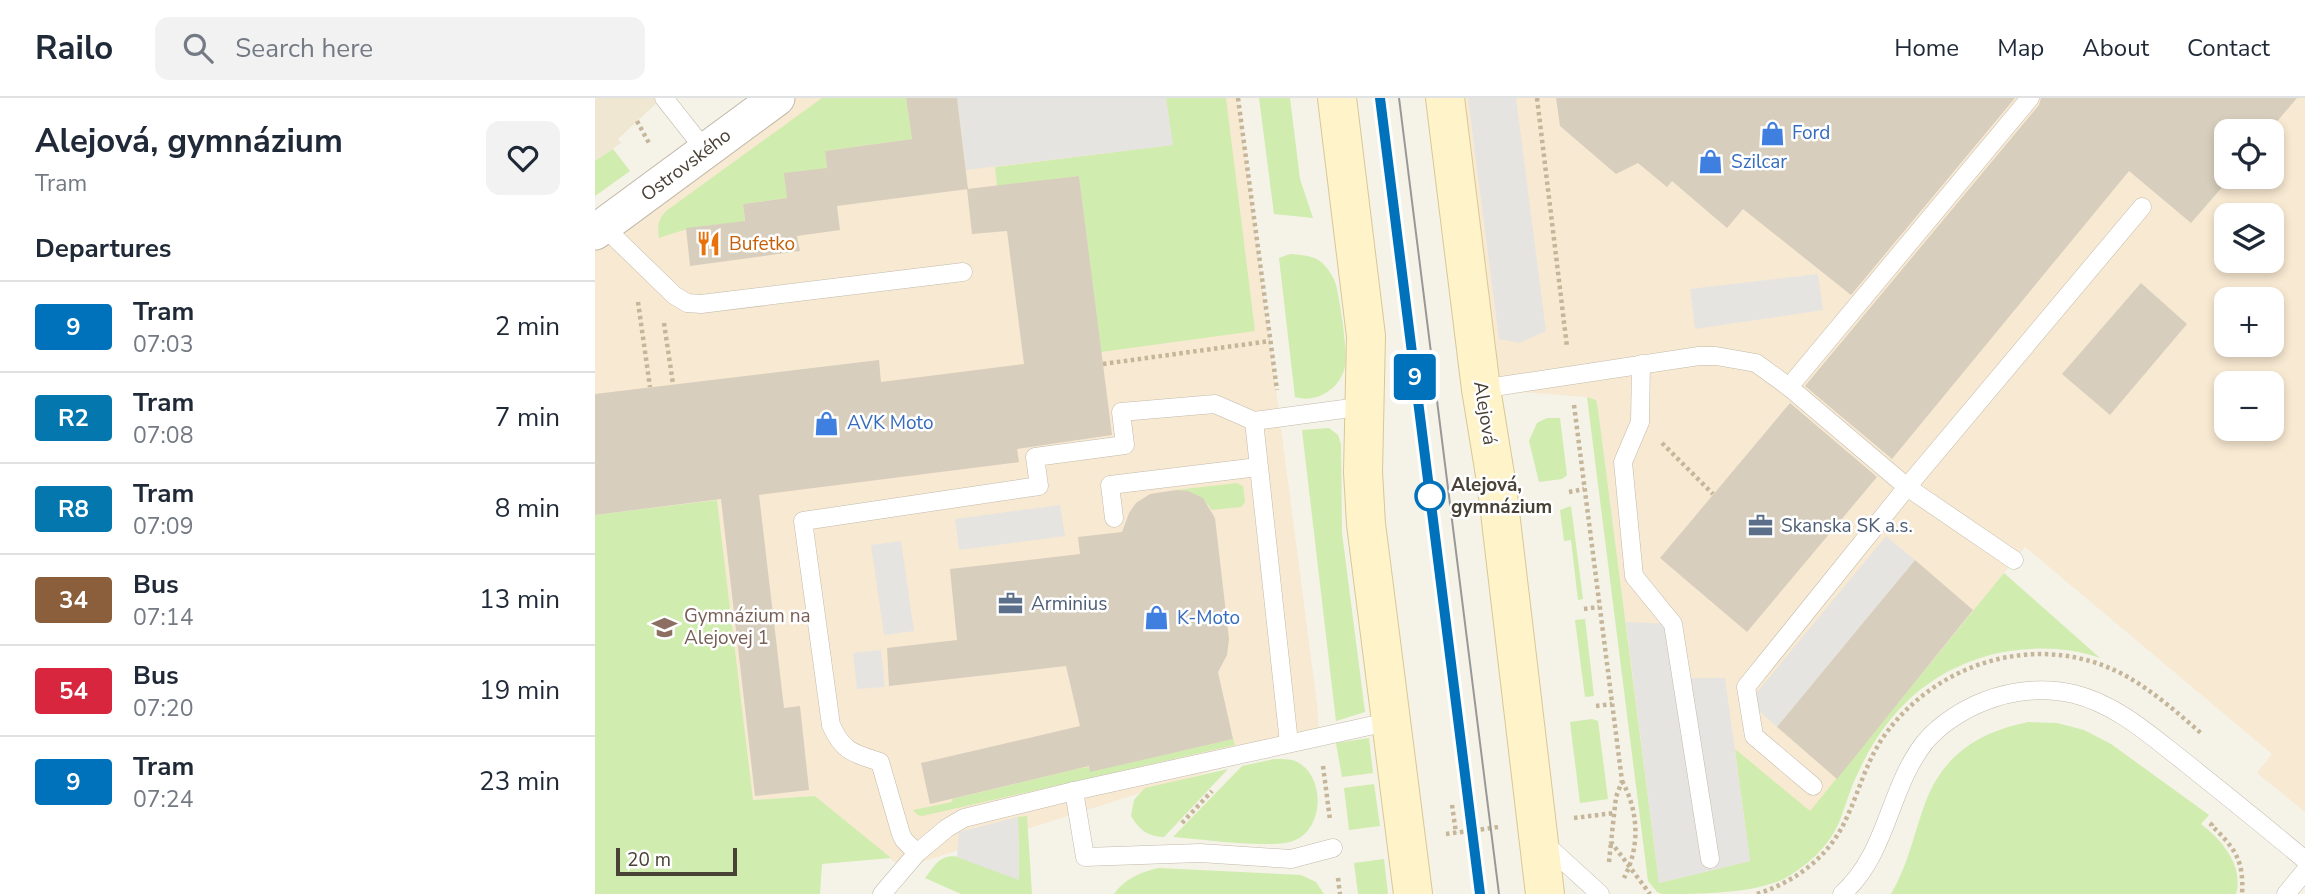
<!DOCTYPE html>
<meta charset="utf-8">
<style>
body{margin:0;font-family:"Nunito Sans",sans-serif;background:#f2f2f3;color:#1f2937;height:100vh;display:flex;flex-direction:column;font-size:26px;white-space:nowrap}
*{box-sizing:border-box;margin:0}
p{font-size:23px;color:#747a83}
.icon{flex:none;width:38px;height:38px;fill:none;stroke:currentColor;stroke-width:2;stroke-linecap:round;stroke-linejoin:round}
.map{position:relative;flex:1;overflow:hidden}
.side{display:flex;flex-direction:column;background:#fff;width:595px}
.side>*{flex:none}
.badge{padding:0 14px;border-radius:5px;font-size:24px;line-height:46px}
.controls{position:absolute;left:1619px;top:21px;display:grid;gap:14px}
.controls a{display:grid;place-items:center;width:70px;height:70px;border-radius:14px;background:#fff;box-shadow:0 4px 10px #0003;font-size:35px}
.scale{position:absolute;left:21px;bottom:18px;width:121px;box-sizing:border-box;padding-left:7px;border:4px solid #4a4236;border-top:0;font-size:19px;line-height:24px;white-space:nowrap;color:#4a4236;-webkit-text-stroke:5px #fff;paint-order:stroke}
.map>.badge{position:absolute;translate:-50% -50%;box-shadow:0 0 0 4px #fff}
h2{padding:0 35px;font-size:26px;line-height:63px}
.round{display:grid;place-items:center;flex:none;width:74px;height:74px;border-radius:14px;background:#f2f2f3}
.headline{display:flex;align-items:center;justify-content:space-between;height:119px;padding:0 35px}
h1{font-size:33px;font-weight:700;line-height:52px}
ul{padding:0;list-style:none}
li{display:flex;align-items:center;gap:21px;height:91px;padding:0 35px;border-top:2px solid #e0e1e3}
li div{flex:1}
li b{display:block;font-size:26px}
li em{font-style:normal}
li .badge{min-width:77px;font-weight:700;text-align:center}
header{display:flex;align-items:center;gap:42px;box-sizing:border-box;height:98px;padding:0 35px;background:#fff;border-bottom:2px solid #e0e1e3}
header strong{font-size:33px}
nav{display:flex;gap:38px;margin-inline-start:auto;font-size:24px}
.search{width:490px;height:63px;background:#f2f2f3;display:flex;align-items:center;gap:18px;box-sizing:border-box;padding:0 24px;border-radius:14px;color:#747a83;font-size:26px}
main{display:flex;flex:1;min-height:0}
.map>svg:first-child{display:block}
</style>
<header>
<strong>Railo</strong>
<div class="search"><svg class="icon" aria-label="search" viewBox="0 0 24 24"><circle cx="10" cy="10" r="6"/><path d="M15 15l6 6"/></svg>Search here</div>
<nav><a>Home</a><a>Map</a><a>About</a><a>Contact</a></nav>
</header>
<main>
<section class="side">
<div class="headline"><div><h1>Alejová, gymnázium</h1><p>Tram</p></div><a class="round"><svg class="icon" aria-label="heart" viewBox="0 0 24 24"><path d="M12 20l-8-8c-3-5 5-10 8-4 3-6 11-1 8 4z"/></svg></a></div>
<h2>Departures</h2>
<ul>
<li><span class="badge" style="background:#0072bc;color:#fff">9</span><div><b>Tram</b><p>07:03</p></div><em>2 min</em></li>
<li><span class="badge" style="background:#0377ae;color:#fff">R2</span><div><b>Tram</b><p>07:08</p></div><em>7 min</em></li>
<li><span class="badge" style="background:#0377ae;color:#fff">R8</span><div><b>Tram</b><p>07:09</p></div><em>8 min</em></li>
<li><span class="badge" style="background:#8b5e3c;color:#fff">34</span><div><b>Bus</b><p>07:14</p></div><em>13 min</em></li>
<li><span class="badge" style="background:#d7263d;color:#fff">54</span><div><b>Bus</b><p>07:20</p></div><em>19 min</em></li>
<li><span class="badge" style="background:#0072bc;color:#fff">9</span><div><b>Tram</b><p>07:24</p></div><em>23 min</em></li>
</ul>
</section>
<div class="map">
<svg width="1710" height="796" viewBox="0 0 1710 796">
<rect width="100%" height="100%" fill="#f5f2e8"/>
<!-- commercial -->
<g fill="#f8e9d2" fill-rule="evenodd">
<polygon points="182,0 643,0 722,606 724,639 307,770 220,698 158,702 122,402 0,417 0,134"/>
<path d="M 850,0 L 1710,0 L 1710,714 L 1662,675 L 1677,656 L 1430,449 L 1181,757 L 1064,785 L 1003,311 L 1001,302 L 992,299 L 886,291 ZM 1631,33 L 1676,33 L 1676,79 L 1631,79 ZM 1631,117 L 1676,117 L 1676,163 L 1631,163 ZM 1631,201 L 1676,201 L 1676,247 L 1631,247 ZM 1631,285 L 1676,285 L 1676,331 L 1631,331 Z"/>
</g>
<!-- education -->
<polygon fill="#efe7d1" points="0,0 67,0 23,41 26,45 0,63"/>
<!-- green -->
<g fill="#d0ecae">
<path d="M 227,0 L 311,0 L 317,41 L 230,53 L 232,70 L 192,100 L 148,106 L 150,127 C 120,124 93,129 64,140 C 62,128 63,122 71,113 Z"/>
<polygon points="571,0 631,0 660,233 506,254 484,78 402,88 400,69 577,47"/>
<polygon points="664,0 695,0 705,81 718,120 679,116"/>
<polygon points="18,51 35,73 0,98 0,63"/>
<path d="M 695,156 C 705,157 718,157 726,164 C 732,169 739,179 741,187 C 745,202 753,255 750,268 C 746,290 722,306 700,299 L 684,160 Z"/>
<path d="M 992,299 L 1001,302 L 1003,311 L 1064,785 L 1155,763 L 1140,651 L 1215,713 L 1409,475 L 1505,560 C 1471,548 1430,548 1395,557 C 1330,575 1289,617 1262,677 C 1255,691 1251,707 1245,722 C 1235,748 1211,769 1187,782 C 1152,796 1106,796 1067,796 L 1062,794 L 1053,783 Z"/>
<polygon points="952,320 965,320 972,377 967,381 944,384 934,343 942,325"/>
<polygon points="734,330 743,337 746,346 747,435 770,614 741,623 707,332"/>
<path d="M 642,385 L 648,388 L 650,404 L 646,409 L 617,412 C 608,398 597,393 581,392 Z"/>
<polygon points="122,402 158,702 220,698 296,760 227,766 225,796 0,796 0,417"/>
<polygon points="976,408 988,501 983,502 976,442 969,443 965,412"/>
<polygon points="990,521 999,598 990,599 980,522"/>
<polygon points="997,621 1003,623 1013,701 985,705 975,624"/>
<path d="M 1433,624 L 1462,625 L 1489,632 L 1516,646 L 1614,717 L 1606,726 C 1627,742 1649,768 1641,796 L 1296,796 C 1312,769 1318,740 1328,711 C 1346,658 1381,635 1433,624 Z"/>
<polygon points="774,640 778,675 747,679 741,645"/>
<polygon points="638,641 640,647 327,718 323,717 318,712 357,704 357,701 486,670 494,669 495,673"/>
<path d="M 679,661 C 685,661 695,661 700,663 C 731,676 730,732 698,743 C 677,751 605,741 578,739 L 647,668 Z"/>
<path d="M 633,671 L 569,739 C 551,738 545,732 536,718 L 539,702 L 550,690 Z"/>
<polygon points="779,686 785,728 754,732 749,690"/>
<path d="M 432,718 L 437,796 L 366,796 L 330,780 C 336,773 340,764 349,760 C 365,752 408,775 424,781 L 423,719 Z"/>
<polygon points="789,761 793,796 763,796 759,765"/>
<path d="M 563,770 L 706,777 L 721,784 L 729,796 L 519,796 C 529,781 546,774 563,770 Z"/>
</g>
<!-- parking -->
<g fill="#e6e4e0">
<polygon points="362,0 571,0 578,47 371,72"/>
<polygon points="873,0 921,0 951,233 924,245 904,241"/>
<polygon points="1223,176 1228,212 1100,231 1095,191"/>
<polygon points="465,407 470,438 364,452 360,421"/>
<polygon points="1291,438 1320,462 1182,629 1154,604"/>
<polygon points="306,443 319,533 289,537 276,447"/>
<polygon points="1031,524 1078,526 1086,580 1130,580 1155,763 1064,785"/>
<polygon points="286,552 290,589 262,591 258,555"/>
<polygon points="423,719 424,782 362,759 364,734"/>
</g>
<!-- building -->
<g fill="#d8cebd">
<polygon points="311,0 362,0 373,91 242,108 245,132 202,138 205,153 95,168 91,130 150,123 148,106 192,100 189,75 232,70 230,53 317,41"/>
<polygon points="961,0 1420,0 1256,197 1148,111 1132,130 1077,83 1072,89 1043,65 1021,76 965,28"/>
<polygon points="1446,0 1702,0 1674,33 1631,33 1631,79 1636,79 1596,125 1534,73 1297,361 1210,288 1444,7"/>
<polygon points="484,78 517,337 422,351 424,364 164,397 189,610 205,608 214,692 160,698 126,401 0,417 0,296 284,262 286,284 429,266 412,133 377,136 372,91"/>
<polygon points="1546,185 1592,226 1515,317 1467,276"/>
<polygon points="1195,305 1282,379 1152,534 1065,460"/>
<polygon points="581,392 593,393 608,400 620,420 634,541 632,557 623,574 638,641 495,674 494,668 335,706 326,665 485,628 471,568 294,588 292,550 362,542 355,471 485,456 483,439 527,434 534,415 541,405 555,396"/>
<polygon points="1320,462 1378,512 1242,681 1182,629"/>
</g>
<g fill="none" stroke-linecap="round" stroke-linejoin="round">
<defs>
<g id="lane">
<polyline points="69,0 110,52"/>
<polyline points="8,128 79,197 92,205 106,206 368,174"/>
<polyline points="1046,266 1045,324 1028,364 1039,478 1078,526 1115,761"/>
<polyline points="1194,289 1435,0"/>
<polyline points="886,291 1104,258 1121,258 1161,265 1194,289 1312,389 1419,462"/>
<polyline points="659,323 694,645"/>
<polyline points="519,420 515,387 663,369"/>
<polyline points="1218,688 1159,638 1151,589 1312,389 1547,109"/>
<polyline points="479,693 490,759 605,755 696,761 738,750"/>
<polyline points="948,744 1005,796"/>
<path d="M 322,755 L 309,742 L 306,736 L 285,664 C 258,655 248,654 236,627 L 208,423 L 444,388 L 440,359 L 530,347 L 526,314 L 620,306 L 659,323 L 771,308"/>
<polyline points="287,796 322,755 352,730 369,720 479,693 797,623"/>
<path d="M 1247,796 C 1293,755 1293,691 1330,644 C 1345,626 1369,611 1390,603 C 1418,592 1450,589 1479,596 C 1523,607 1556,638 1591,665 C 1631,697 1671,729 1710,762"/>
<polyline points="1691,796 1710,773"/>
</g>
<polyline id="street" points="0,134 182,0"/>
<g id="secondary">
<polyline points="742,0 771,238 768,374 771,426 818,796"/>
<polyline points="850,0 886,291 902,389 950,796"/>
</g>
</defs>
<!-- lane casing -->
<use href="#lane" stroke="#c2baaa" stroke-width="19"/>
<!-- street casing -->
<use href="#street" stroke="#c2baaa" stroke-width="37"/>
<!-- secondary casing -->
<use href="#secondary" stroke="#d9c795" stroke-width="40"/>
<!-- path -->
<g stroke="#c5b69a" stroke-width="4.5" stroke-dasharray="3.5 3.5" stroke-linecap="butt">
<polyline points="643,0 682,292"/>
<polyline points="942,0 972,249"/>
<polyline points="42,23 55,47"/>
<polyline points="43,204 55,289"/>
<polyline points="69,225 78,286"/>
<polyline points="508,266 675,243"/>
<polyline points="979,307 1027,683 1021,699 1016,744 1055,796"/>
<polyline points="1067,345 1118,396"/>
<polyline points="974,394 989,391"/>
<polyline points="989,511 1004,509"/>
<polyline points="1001,608 1017,606"/>
<polyline points="728,668 735,722"/>
<path d="M 1027,683 C 1044,714 1045,749 1029,780"/>
<polyline points="857,707 861,735"/>
<polyline points="979,720 1019,715"/>
<polyline points="587,725 617,693"/>
<path d="M 1618,725 L 1616,727 C 1640,750 1649,762 1647,796"/>
<polyline points="851,736 904,729"/>
<polyline points="1014,764 1016,745"/>
<polyline points="743,780 745,796"/>
<path d="M 1162,796 C 1202,783 1235,758 1252,719 C 1264,693 1271,665 1287,641 C 1340,563 1446,531 1531,578 C 1558,593 1584,616 1607,636"/>
</g>
<!-- lane -->
<use href="#lane" stroke="#fff" stroke-width="18"/>
<!-- street -->
<use href="#street" stroke="#fff" stroke-width="35"/>
<!-- secondary -->
<use href="#secondary" stroke="#fff3c9" stroke-width="38"/>
<!-- tram -->
<g stroke="#989898" stroke-width="2">
<polyline points="785,0 886,796"/>
<polyline points="804,0 904,796"/>
</g>
</g>
<g fill="none" stroke-linecap="round" stroke-linejoin="round">
<defs>
<polyline id="line" points="785,0 885,796"/>
</defs>
<!-- line casing -->
<use href="#line" stroke="#fff" stroke-width="16"/>
<!-- line -->
<use href="#line" stroke="#0072bc" stroke-width="10"/>
</g>
<!-- icons -->
<defs>
<symbol id="shop-bare" viewBox="-9 -9 18 18"><path d="M-5-2.5h2.3a2.7 3.5 0 0 1 5.4 0H5L5.5 6h-11ZM-1.5-2.5h3a1.5 2.3 0 0 0-3 0Z" fill="#3f7fe0" stroke="#fff" stroke-width="2.5" paint-order="stroke"/></symbol>
<symbol id="restaurant-bare" viewBox="-9 -9 18 18"><path d="M-5-6h1v4h1v-4h1v4h1v-4h1v5L-1.5 .5V6h-2V.5L-5-1ZM5-6V6H3V1.5H1.5Q1.5-4 5-6Z" fill="#e8710a" stroke="#fff" stroke-width="2.5" paint-order="stroke"/></symbol>
<symbol id="office-bare" viewBox="-9 -9 18 18"><path d="M-6-3h4V-5.5h4V-3h4V5H-6ZM-1-4.5V-3h2v-1.5ZM-6 0V1H6V0Z" fill="#5c6f8a" stroke="#fff" stroke-width="2.5" paint-order="stroke"/></symbol>
<symbol id="school-bare" viewBox="-9 -9 18 18"><path d="M0-5L7-2L0 1L-7-2ZM-4 1L0 2.5L4 1V4Q0 6-4 4Z" fill="#8d6e63" stroke="#fff" stroke-width="2.5" paint-order="stroke"/></symbol>
</defs>
<g fill-rule="evenodd">
<use href="#shop-bare" x="1160" y="18" width="35" height="35"/>
<use href="#shop-bare" x="1098" y="46" width="35" height="35"/>
<use href="#restaurant-bare" x="96" y="128" width="35" height="35"/>
<use href="#shop-bare" x="214" y="308" width="35" height="35"/>
<use href="#office-bare" x="1148" y="410" width="35" height="35"/>
<use href="#office-bare" x="398" y="488" width="35" height="35"/>
<use href="#shop-bare" x="544" y="502" width="35" height="35"/>
<use href="#school-bare" x="52" y="512" width="35" height="35"/>
</g>
<!-- markers -->
<circle fill="#fff" stroke="#0072bc" stroke-width="3.5" cx="835" cy="398" r="14"/>
<g text-anchor="middle" dominant-baseline="central" stroke-width="5" stroke-linejoin="round" paint-order="stroke">
<!-- shop labels -->
<g font-size="19" fill="#366cbe" stroke="#fff" text-anchor="start">
<text x="1197" y="35">Ford</text>
<text x="1136" y="64">Szilcar</text>
<text x="252" y="325">AVK Moto</text>
<text x="582" y="520">K-Moto</text>
</g>
<!-- street labels -->
<g font-size="19" fill="#4a4236" stroke="#fff">
<text transform="translate(91 67) rotate(-37)">Ostrovského</text>
<text transform="translate(890 315) rotate(81)">Alejová</text>
</g>
<!-- food labels -->
<g font-size="19" fill="#c56008" stroke="#fff" text-anchor="start">
<text x="134" y="146">Bufetko</text>
</g>
<!-- stop labels -->
<g font-size="19" font-weight="bold" fill="#4a4236" stroke="#fff" text-anchor="start">
<text x="856" y="387">Alejová,<tspan x="856" dy="22">gymnázium</tspan></text>
</g>
<!-- service labels -->
<g font-size="19" fill="#4e5e75" stroke="#fff" text-anchor="start">
<text x="1186" y="428">Skanska SK a.s.</text>
<text x="436" y="506">Arminius</text>
</g>
<!-- education labels -->
<g font-size="19" fill="#785e54" stroke="#fff" text-anchor="start">
<text x="89" y="518">Gymnázium na<tspan x="89" dy="22">Alejovej 1</tspan></text>
</g>
</g>
</svg>
<div class="controls">
<a><svg class="icon" aria-label="locate" viewBox="0 0 24 24"><circle cx="12" cy="12" r="6"/><path d="M12 2v4M12 18v4M2 12h4M18 12h4"/></svg></a>
<a><svg class="icon" aria-label="layers" viewBox="0 0 24 24"><path d="M12 4l9 5-9 5-9-5zM3 14l9 5 9-5"/></svg></a>
<a>+</a>
<a>−</a>
</div>
<div class="scale">20 m</div>
<b class="badge" style="left:820px;top:279px;background:#0072bc;color:#fff">9</b>
</div>
</main>
